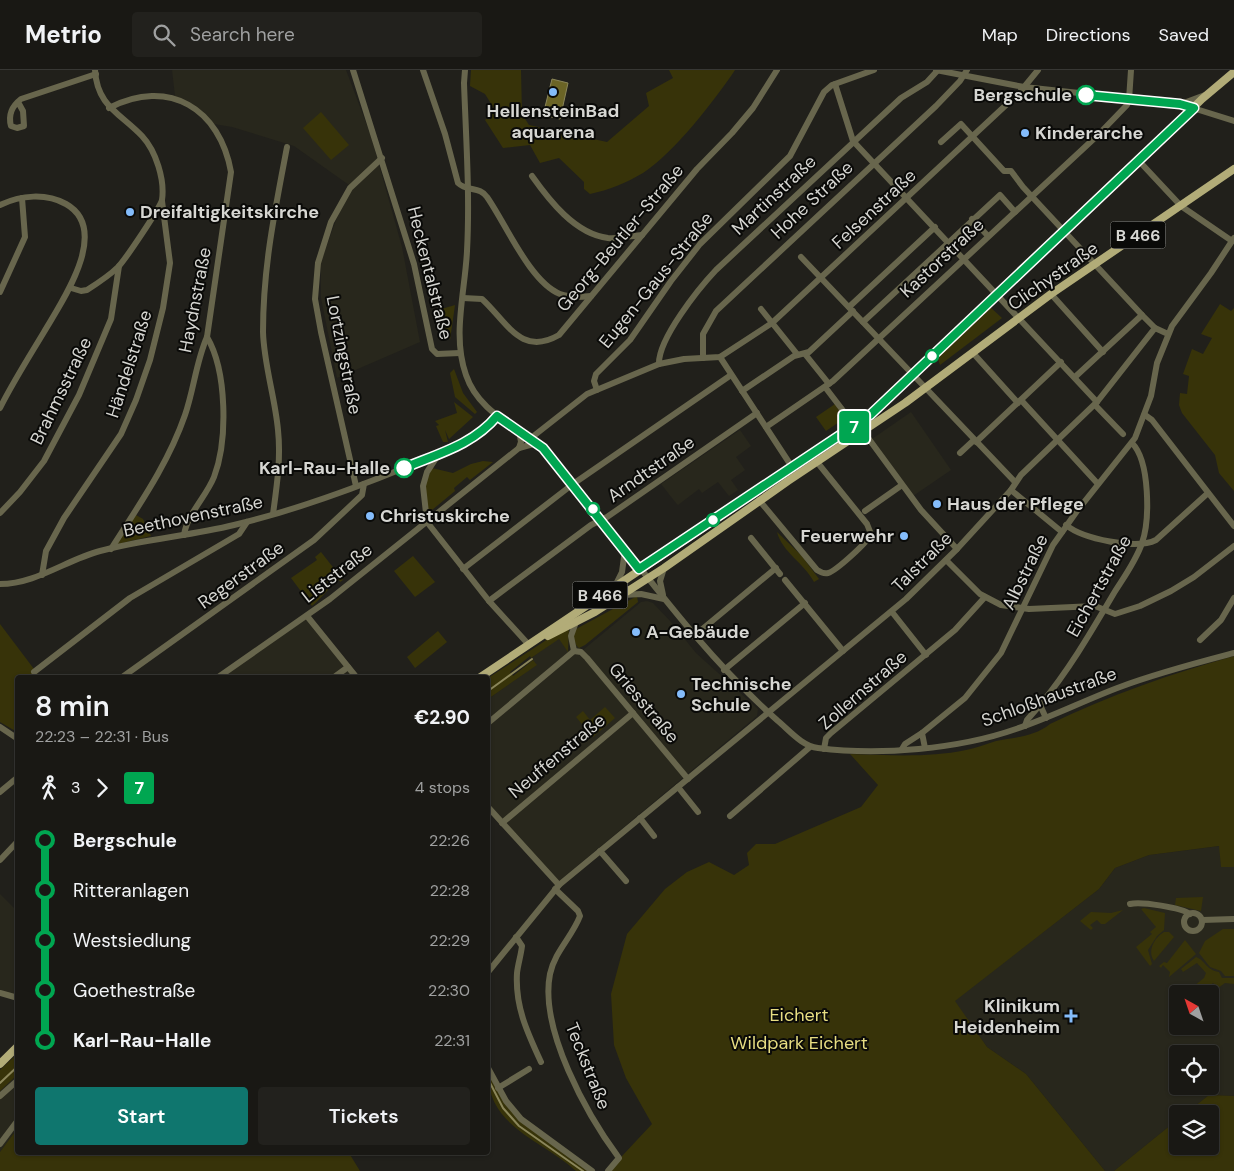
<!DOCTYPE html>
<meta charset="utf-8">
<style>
body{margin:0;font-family:"DM Sans",sans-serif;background:#22211d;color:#f1f3f6;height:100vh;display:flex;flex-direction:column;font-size:19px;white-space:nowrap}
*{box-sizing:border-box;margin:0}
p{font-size:16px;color:#9fa0a0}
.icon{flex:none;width:28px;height:28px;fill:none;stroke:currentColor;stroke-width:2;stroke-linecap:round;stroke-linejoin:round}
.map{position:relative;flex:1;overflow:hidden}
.panel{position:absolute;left:15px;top:605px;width:475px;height:480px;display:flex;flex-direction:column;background:#191814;border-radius:5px;box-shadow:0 1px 4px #0004,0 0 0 1px #373734}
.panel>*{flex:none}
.badge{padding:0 10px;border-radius:4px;font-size:18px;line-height:32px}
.needle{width:32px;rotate:320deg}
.fabs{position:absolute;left:1169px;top:915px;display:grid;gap:10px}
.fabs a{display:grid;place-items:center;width:50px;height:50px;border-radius:5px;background:#191814;box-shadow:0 1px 4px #0004,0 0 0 1px #373734;font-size:25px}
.map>.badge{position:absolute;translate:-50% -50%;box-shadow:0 0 0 2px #fff}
.legs{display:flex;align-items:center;gap:8px;height:55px;padding:0 20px;font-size:16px}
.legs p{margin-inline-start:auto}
.headline{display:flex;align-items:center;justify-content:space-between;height:85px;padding:0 20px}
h1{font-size:28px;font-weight:600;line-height:38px}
.button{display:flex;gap:10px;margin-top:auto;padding:10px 20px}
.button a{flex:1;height:58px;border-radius:5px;background:#0f766e;color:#fff;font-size:20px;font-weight:600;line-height:58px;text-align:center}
.button a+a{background:#22211d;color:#f1f3f6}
ul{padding:0 20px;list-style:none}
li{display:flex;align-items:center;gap:18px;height:50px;font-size:19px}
li i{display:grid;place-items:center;width:8px;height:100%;margin:0 6px;background:currentColor}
li i::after{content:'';width:12px;height:12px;margin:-6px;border:4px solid;border-radius:50%;background:#191814}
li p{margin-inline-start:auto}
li:first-child i{background:linear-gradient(#0000 50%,currentColor 0)}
li:last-child i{background:linear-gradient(currentColor 50%,#0000 0)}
header{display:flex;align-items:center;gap:30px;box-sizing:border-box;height:70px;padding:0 25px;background:#191814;border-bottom:1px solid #373734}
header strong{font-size:24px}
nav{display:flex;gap:28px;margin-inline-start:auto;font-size:18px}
.search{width:350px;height:45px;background:#22211d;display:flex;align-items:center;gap:12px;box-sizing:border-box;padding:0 18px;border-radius:5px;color:#9fa0a0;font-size:19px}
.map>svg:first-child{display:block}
</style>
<header>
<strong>Metrio</strong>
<div class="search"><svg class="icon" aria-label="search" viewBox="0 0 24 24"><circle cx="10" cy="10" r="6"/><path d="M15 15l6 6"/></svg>Search here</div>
<nav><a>Map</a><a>Directions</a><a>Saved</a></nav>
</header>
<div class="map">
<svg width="1234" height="1101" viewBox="0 0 1234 1101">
<rect width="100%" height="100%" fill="#21201b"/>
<!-- built -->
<g fill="#28271c" fill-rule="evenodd">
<polygon points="172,0 346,0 371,66 402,177 420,272 337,308 321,228 321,191 349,115 294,76 232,57 214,54 203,42 175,26"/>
<polygon points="911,342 951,400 913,426 872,369"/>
<polygon points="740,360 751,376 736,387 745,400 731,410 738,420 729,426 718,412 702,423 699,419 678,435 676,433 661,414"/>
<polygon points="647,531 653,533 671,552 696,583 758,639 757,646 558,812 488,733 488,629 536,595 531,588 559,568 568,581 576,575 583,580 641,532"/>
<polygon points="307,543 358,608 215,608"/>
<path d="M 1220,776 L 1221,797 L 1234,797 L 1234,1026 L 1209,1025 L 1185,1044 L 1178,1044 L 1177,1050 L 1114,1101 L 1105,1101 L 1026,1004 L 987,977 L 954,931 L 1099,819 L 1115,798 L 1149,785 ZM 1178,924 L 1210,924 L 1210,956 L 1178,956 ZM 1178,984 L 1210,984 L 1210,1016 L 1178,1016 Z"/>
<polygon points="0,824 17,841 17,928 0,923"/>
<polygon points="17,1005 17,1059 0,1082 0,1021"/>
</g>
<!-- green -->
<g fill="#373309">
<path d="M 471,0 L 521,0 L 522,44 L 529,55 L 607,72 L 649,36 L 646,23 L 673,8 L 669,0 L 735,0 C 715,30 673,84 643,103 C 626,113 609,120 590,124 L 584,119 L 584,112 L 559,88 L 540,93 L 530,75 L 503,78 L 485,50 L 495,40 L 485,24 L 470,16 Z"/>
<polygon points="321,42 349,75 331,90 303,58"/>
<polygon points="1220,234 1231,241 1234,238 1234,421 1219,403 1215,385 1182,343 1179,335 1180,323 1187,324 1189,306 1183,304 1192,279 1203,284 1212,268 1201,264"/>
<polygon points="455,235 450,270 438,240"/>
<polygon points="989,236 1002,248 940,295 937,286"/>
<polygon points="454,299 463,323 477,342 475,344 455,327 450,303"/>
<polygon points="454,332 473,347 449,369 445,360 448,372 443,372 436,356 439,355 435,351 457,343"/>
<polygon points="835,334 845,348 826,361 816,347"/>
<polygon points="483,391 493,392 470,410 467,407 454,418 455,421 432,440 428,439 424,416 432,398 453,403 471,394"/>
<polygon points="136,445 143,449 151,466 114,475"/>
<path d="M 777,462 L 801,485 L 819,509 L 814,512 C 804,493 782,482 777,462 Z"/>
<path d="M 321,482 L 343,510 L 340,512 L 339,510 C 328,518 323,527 312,536 L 291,508 L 317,490 L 315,487 Z"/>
<polygon points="413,486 435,512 415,527 394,501"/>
<polygon points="637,526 638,532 585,575 579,578 576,575 573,565 576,559"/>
<polygon points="0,554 40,607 18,608 17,662 0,652"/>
<polygon points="569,559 568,582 559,569 531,588 530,586 510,602 513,606 533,590 537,595 488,629 488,608 551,567"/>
<polygon points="438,561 447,572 415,598 407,587"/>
<path d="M 1234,586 L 1234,797 L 1221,797 L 1219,776 L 1149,785 L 1115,798 L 1099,819 L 955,931 L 987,977 L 1026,1004 L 1105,1101 L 608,1101 L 652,1054 L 626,1008 L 614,975 L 611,924 L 627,864 L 665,819 L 687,802 L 709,792 L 734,805 L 749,795 L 747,783 L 756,774 L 775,774 L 861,737 L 878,715 L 850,684 C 888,685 928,688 966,680 C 976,678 986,674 996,671 C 1015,667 1034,667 1050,654 C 1110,625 1170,604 1234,586 Z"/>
<polygon points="605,637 615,648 593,667 576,647 583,641 590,650"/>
<polygon points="1203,827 1201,841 1175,835 1176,828"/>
<polygon points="1144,838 1165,843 1164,860 1157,866 1148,880 1152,894 1150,896 1136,877 1152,864 1150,862 1156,857 1141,839"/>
<polygon points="1123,840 1105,854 1101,854 1097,850 1090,855 1093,858 1091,860 1080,851 1091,842 1111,843"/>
<polygon points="1223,859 1234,859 1234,906 1225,906 1221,901 1210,897 1199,883 1205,871"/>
<path d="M 1164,862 L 1169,862 L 1174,867 L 1154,891 C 1147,881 1154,868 1164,862 Z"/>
<polygon points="1185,870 1196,884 1169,907 1170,902 1163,895 1161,898 1159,896 1164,892 1167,893"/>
<path d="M 1196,887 C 1205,890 1206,900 1219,902 L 1222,908 L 1234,908 L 1234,914 L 1225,913 L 1218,918 L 1213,913 L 1200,924 L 1184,924 L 1204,908 L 1206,903 L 1197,893 L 1183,902 L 1181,899 Z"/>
<polygon points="17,984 17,1005 0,1021 0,1000"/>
<path d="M 488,1003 L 505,1034 L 520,1051 L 588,1101 L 576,1101 C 543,1070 488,1058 488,1003 Z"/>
<polygon points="1209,1025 1234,1026 1234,1101 1114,1101 1177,1050 1178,1076 1210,1076 1210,1044 1185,1044"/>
<polygon points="17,1059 18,1082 349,1083 360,1101 0,1101 0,1082"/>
</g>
<!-- water -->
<polygon fill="#6b6426" stroke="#8b865a" points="552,9 568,13 560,49 543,45"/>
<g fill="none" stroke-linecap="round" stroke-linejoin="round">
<!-- stream -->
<g stroke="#8b865a" stroke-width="2">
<polyline points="488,621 532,589"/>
<polyline points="488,1009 503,1038 519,1056 583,1101"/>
<polyline points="0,1013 18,996"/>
</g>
<!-- minor -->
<g stroke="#68664d" stroke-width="6">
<polyline points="353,0 414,194 432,279 437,284 460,283"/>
<path d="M 423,0 L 445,64 L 458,113 C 467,122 480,116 487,127 C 506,154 530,212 560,224 C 570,228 581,227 591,226"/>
<path d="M 465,0 L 464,13 C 466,69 470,125 467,181 C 465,222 452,266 466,305 C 480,347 527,359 554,390 C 628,478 691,574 778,651 C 790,661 802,676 818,678 C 879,686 959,679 1016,659 C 1052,647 1085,630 1120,617 C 1157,603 1196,593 1234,583"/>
<polyline points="936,0 1024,17 1180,34 1234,51"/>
<polyline points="835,14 853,71 1097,332"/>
<path d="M 18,32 L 23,41 L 24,56 L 17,58 L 11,56 C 8,45 12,36 21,29 L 96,4"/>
<polyline points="1181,34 1205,25"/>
<path d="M 109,38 C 169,7 220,39 231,102 L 207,267 C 196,292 194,319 185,345 C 168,394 139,435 111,479"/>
<polyline points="941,72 961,54 1004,101 1011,101 1023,117 1142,245 1155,258 1168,264"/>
<polyline points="1139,91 1181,136 1232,171"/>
<path d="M 532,106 C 549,130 575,164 608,168 C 619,169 631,166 642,165"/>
<path d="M 0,135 C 21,125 46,123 66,134 C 112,160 61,233 44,262 C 29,287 13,312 0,338"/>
<polyline points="972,149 988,166"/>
<polyline points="801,187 1015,412"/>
<path d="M 71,218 L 81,221 L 87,220 C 98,213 109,206 118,197 C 125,190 160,138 162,130 C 165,110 156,81 142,66 C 120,43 97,36 95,0"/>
<polyline points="0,222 25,167 22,128"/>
<polyline points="1051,224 1103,282"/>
<path d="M 463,228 L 482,229 C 507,252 521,287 559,265 L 697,99 L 732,63 L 753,38 L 777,0"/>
<polyline points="849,237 935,157"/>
<polyline points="761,239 797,284"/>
<polyline points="863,252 1000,125 1015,142"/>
<polyline points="973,283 1018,333"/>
<polyline points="805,284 829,314"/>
<polyline points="720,287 792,397"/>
<polyline points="703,288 703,264 716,241 936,36 960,11 967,0"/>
<path d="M 659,294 C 658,269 699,218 716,200 L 901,28 L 927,12 L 938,0"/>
<polyline points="1075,307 1142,245"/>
<polyline points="825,317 851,351 863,361 921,440 957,479"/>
<polyline points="597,320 594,311 596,304 630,270 671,211 700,174 790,86 824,22 832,15 874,0"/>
<polyline points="742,321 794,286 809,282 853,241"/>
<polyline points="1021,330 1098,414"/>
<polyline points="1095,335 1123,364"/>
<polyline points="1145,345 1152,350 1234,456"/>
<polyline points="766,357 833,311 1099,64 1127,35 1129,30 1131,0"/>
<polyline points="519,360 521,372 519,378"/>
<polyline points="531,368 587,324 659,294 684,289 720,287 772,253 1020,22 1038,0"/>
<polyline points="976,372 1061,292"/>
<polyline points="960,383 974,370"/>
<polyline points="438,385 427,402 423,416 427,452 489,531 529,575"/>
<polyline points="356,416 321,262 315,229 318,193 331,152 350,118 382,88"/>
<polyline points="1011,420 1062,462"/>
<path d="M 759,430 L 817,500 C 820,502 823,504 828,503 C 836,501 869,471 871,464 L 867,454 L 817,392"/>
<polyline points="865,441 902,415"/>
<polyline points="0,443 20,422 44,391 79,325 111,249 119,196"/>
<path d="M 273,444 C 277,415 281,388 278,360 C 275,327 264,295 263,262 C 263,197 275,140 287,77"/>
<path d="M 1066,455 C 1083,469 1136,480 1156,470 L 1208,423"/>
<path d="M 184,465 C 187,444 206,427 214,407 C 228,370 227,301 207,267"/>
<polyline points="751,468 780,504"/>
<polyline points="946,490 980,524 1001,535 1029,539 1095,536 1115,544 1140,536 1171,521 1194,507 1234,476"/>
<polyline points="463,499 573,414 731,305"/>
<polyline points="42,505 46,481 64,448 121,364 136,330 150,290 163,238 170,193 162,131"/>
<polyline points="785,510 843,581"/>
<path d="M 0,514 C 36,514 66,490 100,481 C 143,469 190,466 234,455 C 293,441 353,419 409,396 C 441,383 474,373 497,346"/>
<polyline points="616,514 622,502 625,480"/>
<polyline points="623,525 641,524 664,529"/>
<polyline points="663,525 660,511 664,498"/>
<polyline points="489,531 591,455 607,447 757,343"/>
<polyline points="892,542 926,585"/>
<polyline points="307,546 357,608"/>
<polyline points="694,566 776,498"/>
<polyline points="1200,570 1221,550 1234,528"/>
<polyline points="574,581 581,582 587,588 688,709"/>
<polyline points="574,581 571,566 576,552"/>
<polyline points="724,600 805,533"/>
<polyline points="34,602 130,528 239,464 247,452"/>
<polyline points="121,608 314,470 362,425 364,414"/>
<polyline points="217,608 330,529 519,378 537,373"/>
<polyline points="333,608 348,597"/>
<path d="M 1046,648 L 1040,635 C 1069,600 1091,562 1114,523 C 1124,507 1136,491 1142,473 C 1150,450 1150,391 1132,373"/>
<polyline points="488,653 574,581"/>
<polyline points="1025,656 1027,650 1040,635"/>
<polyline points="0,657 18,669"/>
<polyline points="925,678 922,663 965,628 1001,583 1053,475 1077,441 1135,368 1151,326 1157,293 1172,256 1211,203 1234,168"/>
<polyline points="824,679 826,668 831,663 955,560 985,527"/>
<polyline points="902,679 905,674 922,663"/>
<polyline points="678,717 698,742"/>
<polyline points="0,722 18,707"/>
<polyline points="488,737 559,815"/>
<polyline points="730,746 810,677"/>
<polyline points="640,748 654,766"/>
<polyline points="502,753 633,643"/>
<polyline points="600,781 626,811"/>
<polyline points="0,790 18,771"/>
<path d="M 555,819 L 578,841 L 580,846 C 572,867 555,881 550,904 C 539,959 587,1045 619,1088 L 608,1101"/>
<path d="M 1130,834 C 1141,831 1182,838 1190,844"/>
<circle cx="1193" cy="852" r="9"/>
<polyline points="1202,850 1234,849"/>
<path d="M 516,867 L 522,876 C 521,885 518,894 517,903 C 515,936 527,962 541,992"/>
<polyline points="488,902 559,815 906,529 957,479 1011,420 1021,405 1097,332 1155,258"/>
<polyline points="0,923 18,928"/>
<polyline points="488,998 506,1031 521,1049 592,1101"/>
<polyline points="498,1018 529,999"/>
<polyline points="0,1026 18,1010"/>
<polyline points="0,1074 18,1050"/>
</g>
<!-- major -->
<g stroke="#b2ac78" stroke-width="8">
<polyline points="548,566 595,542 664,498 788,411 905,333 1051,224 1234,99"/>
<polyline points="479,608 865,349 1139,91 1202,29 1234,2"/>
<polyline points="0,994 18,976"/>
</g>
</g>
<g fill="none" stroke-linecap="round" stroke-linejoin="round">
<defs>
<path id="line-1" d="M 404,398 C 437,384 473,375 497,346 L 543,378 L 639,499 L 870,345 L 1194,38 L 1180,34 L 1086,25"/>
</defs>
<!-- line-1 casing -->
<use href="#line-1" stroke="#fff" stroke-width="11"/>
<!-- line-1 -->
<use href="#line-1" stroke="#00a651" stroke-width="8"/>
</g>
<!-- markers -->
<g fill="#84bcfb" stroke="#0a0a08" stroke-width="2">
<circle cx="553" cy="22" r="5"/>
<circle cx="1025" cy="63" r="5"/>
<circle cx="130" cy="142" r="5"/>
<circle cx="937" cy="434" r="5"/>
<circle cx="370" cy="446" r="5"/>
<circle cx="904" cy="466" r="5"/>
<circle cx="636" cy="562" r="5"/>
<circle cx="681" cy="624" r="5"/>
<path d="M1068.5 938.5h5v5h5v5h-5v5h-5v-5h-5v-5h5z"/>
</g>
<g fill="#fff" stroke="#00a651" stroke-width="2.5">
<circle cx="1086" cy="25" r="9"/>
<circle cx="932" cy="286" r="6"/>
<circle cx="404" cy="398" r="9"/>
<circle cx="593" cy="439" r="6"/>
<circle cx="713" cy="450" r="6"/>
</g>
<g text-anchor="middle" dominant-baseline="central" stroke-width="4" stroke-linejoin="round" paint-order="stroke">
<!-- shield labels -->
<g fill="#0a0a08" stroke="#999995" stroke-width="1">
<rect x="1110.5" y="151.5" width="55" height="27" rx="4"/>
<rect x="572.5" y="511.5" width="55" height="27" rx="4"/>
</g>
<g font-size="16" font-weight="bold" fill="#d6d6d2">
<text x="1138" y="165">B 466</text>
<text x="600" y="525">B 466</text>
</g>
<!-- stop labels -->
<g font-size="18" font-weight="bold" fill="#d6d6d2" stroke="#0a0a08" text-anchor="end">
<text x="1072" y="25">Bergschule</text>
<text x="390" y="398">Karl-Rau-Halle</text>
</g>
<!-- poi labels -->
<g font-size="18" font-weight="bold" fill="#d6d6d2" stroke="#0a0a08" text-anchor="start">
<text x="553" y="41" text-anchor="middle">HellensteinBad<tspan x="553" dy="21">aquarena</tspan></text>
<text x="1035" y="63">Kinderarche</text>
<text x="140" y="142">Dreifaltigkeitskirche</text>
<text x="947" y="434">Haus der Pflege</text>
<text x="380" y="446">Christuskirche</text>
<text x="894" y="466" text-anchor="end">Feuerwehr</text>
<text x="646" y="562">A-Gebäude</text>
<text x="691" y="614">Technische<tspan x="691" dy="21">Schule</tspan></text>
<text x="1060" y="936" text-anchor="end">Klinikum<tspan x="1060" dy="21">Heidenheim</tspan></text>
</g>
<!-- street labels -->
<g font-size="18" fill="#d6d6d2" stroke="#0a0a08">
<text transform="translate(774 125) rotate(-43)">Martinstraße</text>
<text transform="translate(812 130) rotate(-43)">Hohe Straße</text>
<text transform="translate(874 139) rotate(-43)">Felsenstraße</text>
<text transform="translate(620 168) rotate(-50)">Georg-Beutler-Straße</text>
<text transform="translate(942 188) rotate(-43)">Kastorstraße</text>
<text transform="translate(430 203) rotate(76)">Heckentalstraße</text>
<text transform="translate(1053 206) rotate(-35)">Clichystraße</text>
<text transform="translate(656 210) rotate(-51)">Eugen-Gaus-Straße</text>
<text transform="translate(195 230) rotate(-79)">Haydnstraße</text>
<text transform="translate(344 285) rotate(79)">Lortzingstraße</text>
<text transform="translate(129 294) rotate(-72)">Händelstraße</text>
<text transform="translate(61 321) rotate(-64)">Brahmsstraße</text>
<text transform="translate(651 399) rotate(-35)">Arndtstraße</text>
<text transform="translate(193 446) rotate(-12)">Beethovenstraße</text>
<text transform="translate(922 492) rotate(-45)">Talstraße</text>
<text transform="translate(1025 502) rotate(-64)">Albstraße</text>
<text transform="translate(337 503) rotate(-38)">Liststraße</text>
<text transform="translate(241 505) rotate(-36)">Regerstraße</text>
<text transform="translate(1099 516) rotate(-61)">Eichertstraße</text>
<text transform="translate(863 620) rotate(-41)">Zollernstraße</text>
<text transform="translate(1049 627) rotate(-20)">Schloßhaustraße</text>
<text transform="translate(644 633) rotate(50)">Griesstraße</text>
<text transform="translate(557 686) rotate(-40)">Neuffenstraße</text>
<text transform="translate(588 996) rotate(68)">Teckstraße</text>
</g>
<!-- park labels -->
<g font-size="18" fill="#e7dd82" stroke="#0a0a08">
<text x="799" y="945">Eichert</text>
<text x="799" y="973">Wildpark Eichert</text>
</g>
</g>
</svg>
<div class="fabs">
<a><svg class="needle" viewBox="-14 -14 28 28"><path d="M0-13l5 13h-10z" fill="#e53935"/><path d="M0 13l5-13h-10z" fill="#9fa0a0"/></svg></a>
<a><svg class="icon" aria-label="locate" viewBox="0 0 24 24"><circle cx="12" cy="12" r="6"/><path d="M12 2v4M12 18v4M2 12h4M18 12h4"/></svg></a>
<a><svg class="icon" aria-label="layers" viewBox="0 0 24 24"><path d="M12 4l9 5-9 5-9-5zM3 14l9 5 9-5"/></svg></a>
</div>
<b class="badge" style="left:854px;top:357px;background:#00a651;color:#fff">7</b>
<section class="panel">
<div class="headline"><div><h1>8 min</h1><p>22:23 – 22:31 · Bus</p></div><b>€2.90</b></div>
<div class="legs"><svg class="icon" aria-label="walk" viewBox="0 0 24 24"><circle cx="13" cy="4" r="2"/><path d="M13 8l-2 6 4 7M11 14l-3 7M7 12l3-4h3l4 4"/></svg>3<svg class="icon" aria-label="forward" viewBox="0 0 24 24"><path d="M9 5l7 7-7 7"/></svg><b class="badge" style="background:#00a651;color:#fff">7</b><p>4 stops</p></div>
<ul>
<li><i style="color:#00a651"></i><b>Bergschule</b><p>22:26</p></li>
<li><i style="color:#00a651"></i><span>Ritteranlagen</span><p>22:28</p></li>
<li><i style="color:#00a651"></i><span>Westsiedlung</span><p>22:29</p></li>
<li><i style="color:#00a651"></i><span>Goethestraße</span><p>22:30</p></li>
<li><i style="color:#00a651"></i><b>Karl-Rau-Halle</b><p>22:31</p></li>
</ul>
<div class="button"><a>Start</a><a>Tickets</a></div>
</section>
</div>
